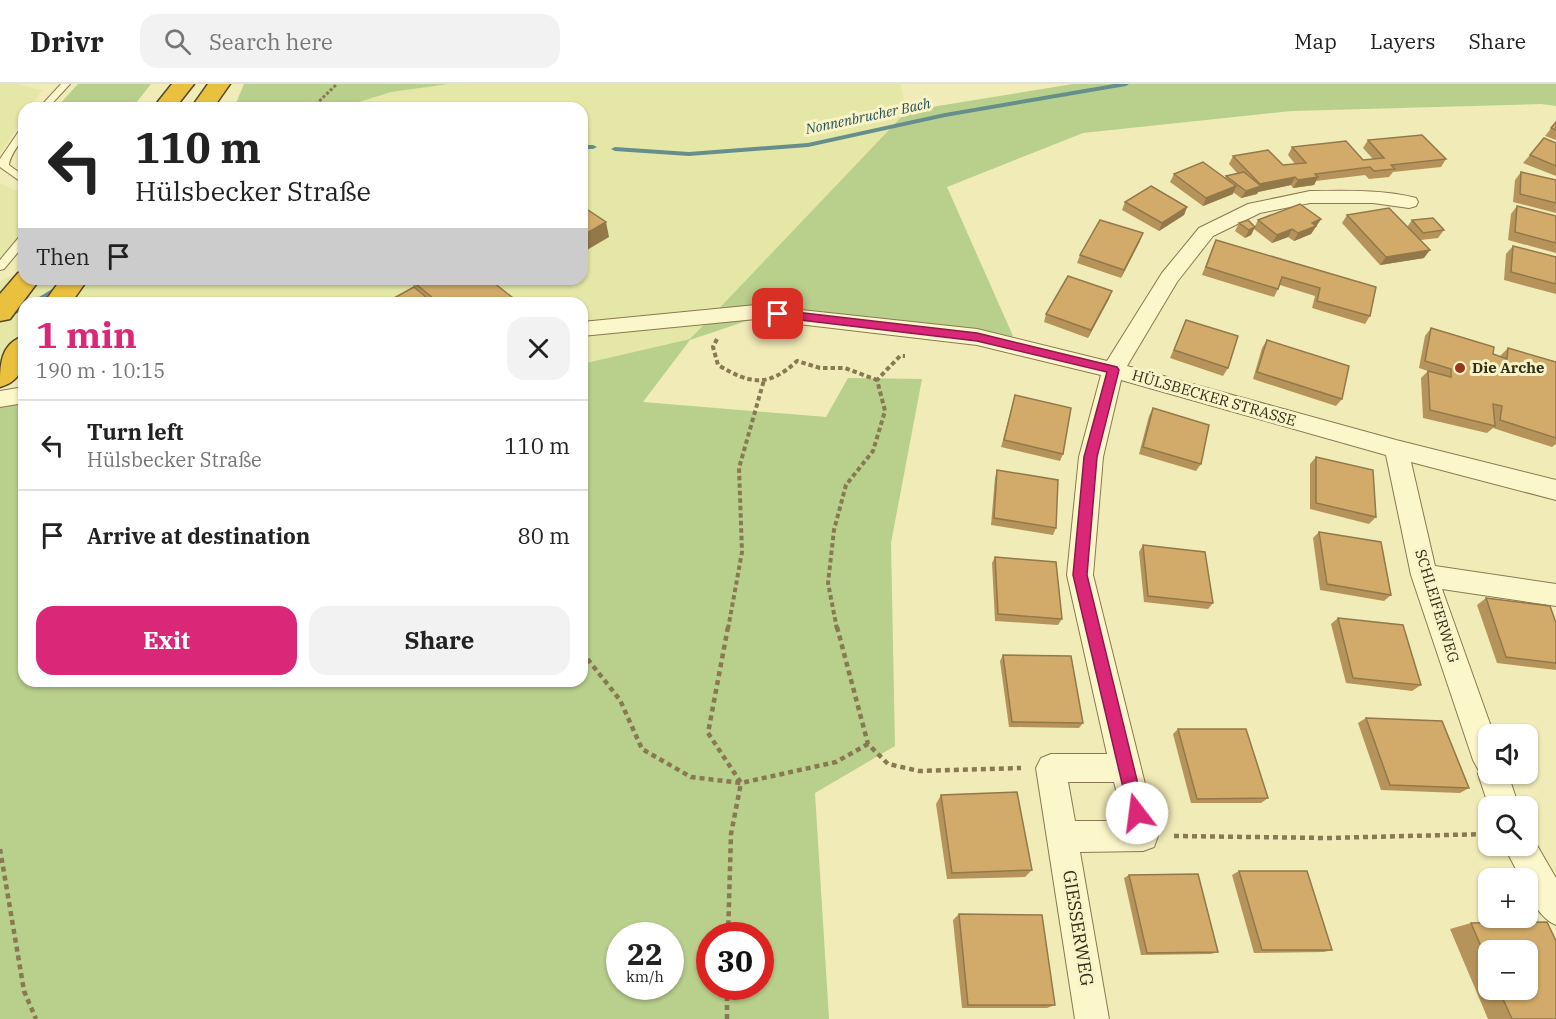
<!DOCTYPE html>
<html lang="en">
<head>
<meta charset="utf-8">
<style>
  :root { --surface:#fff; --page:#f2f2f2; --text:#222; --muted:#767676; --line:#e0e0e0; --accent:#db2777 }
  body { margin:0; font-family:"IBM Plex Serif",serif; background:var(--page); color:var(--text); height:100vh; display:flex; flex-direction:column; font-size:22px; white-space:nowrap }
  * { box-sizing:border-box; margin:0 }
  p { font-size:20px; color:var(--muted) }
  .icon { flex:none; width:33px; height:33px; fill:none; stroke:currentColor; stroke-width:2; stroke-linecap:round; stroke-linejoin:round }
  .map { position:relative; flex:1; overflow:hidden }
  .details { position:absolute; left:18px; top:213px; width:570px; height:390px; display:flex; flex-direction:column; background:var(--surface); border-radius:18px; box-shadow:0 2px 4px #0004 }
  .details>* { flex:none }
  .hud { position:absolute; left:18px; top:18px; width:570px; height:183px; border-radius:18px; box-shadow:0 2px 4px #0004; background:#fff; color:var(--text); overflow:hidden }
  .controls { position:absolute; left:1478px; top:640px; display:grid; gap:12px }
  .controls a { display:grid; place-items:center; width:60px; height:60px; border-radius:12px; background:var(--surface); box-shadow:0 2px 4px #0004; font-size:30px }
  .speed { position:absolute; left:606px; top:838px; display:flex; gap:12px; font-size:30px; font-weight:700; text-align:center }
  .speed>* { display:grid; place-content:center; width:78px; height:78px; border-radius:50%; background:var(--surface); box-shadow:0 2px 4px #0004; line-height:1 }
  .speed small { font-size:15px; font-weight:400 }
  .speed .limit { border:9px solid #d22; background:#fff; color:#111 }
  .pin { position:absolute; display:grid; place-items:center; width:51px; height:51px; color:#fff; margin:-26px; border-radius:12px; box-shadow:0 3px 9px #0006 }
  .me { position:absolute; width:66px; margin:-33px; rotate:345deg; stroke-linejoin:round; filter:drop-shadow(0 0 4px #0008) }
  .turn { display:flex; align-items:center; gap:21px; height:126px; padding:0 18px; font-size:27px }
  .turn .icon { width:78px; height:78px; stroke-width:2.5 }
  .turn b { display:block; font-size:42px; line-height:51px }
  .then { display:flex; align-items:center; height:57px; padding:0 18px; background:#0003; gap:12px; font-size:22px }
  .round { display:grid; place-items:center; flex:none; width:63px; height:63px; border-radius:18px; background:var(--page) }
  .overview { display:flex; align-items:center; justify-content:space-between; height:102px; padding:0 18px }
  h1 { font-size:36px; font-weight:700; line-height:45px; color:var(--accent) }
  .primary-button { display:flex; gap:12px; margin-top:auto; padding:12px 18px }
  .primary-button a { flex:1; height:69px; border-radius:18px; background:var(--accent); color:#fff; font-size:24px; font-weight:700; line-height:69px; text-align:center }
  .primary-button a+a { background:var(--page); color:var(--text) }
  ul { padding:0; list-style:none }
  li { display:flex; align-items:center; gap:18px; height:90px; padding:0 18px; border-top:2px solid var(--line) }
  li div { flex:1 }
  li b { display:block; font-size:22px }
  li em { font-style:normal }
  header { display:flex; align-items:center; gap:36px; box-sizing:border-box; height:84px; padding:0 30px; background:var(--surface); border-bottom:2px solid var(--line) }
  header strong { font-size:28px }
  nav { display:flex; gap:33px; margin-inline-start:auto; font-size:21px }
  .search { width:420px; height:54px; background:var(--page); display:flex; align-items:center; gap:15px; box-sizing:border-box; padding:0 21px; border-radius:18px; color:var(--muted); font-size:22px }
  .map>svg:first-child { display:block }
  .farmland { fill:#e4e7a5 }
  .green { fill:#b9cf8c; fill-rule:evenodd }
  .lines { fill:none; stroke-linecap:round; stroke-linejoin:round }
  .stream { fill:#658e8c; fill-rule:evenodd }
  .lane-casing { stroke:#887952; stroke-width:2 }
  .street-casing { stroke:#887952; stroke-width:2 }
  .highway-casing { stroke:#544528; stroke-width:3 }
  .path-far2 { stroke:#887952; stroke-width:3; stroke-dasharray:3 2; stroke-linecap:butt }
  .path-far1 { stroke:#887952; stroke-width:4; stroke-dasharray:4.5 3; stroke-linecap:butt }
  .path { stroke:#887952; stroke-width:4.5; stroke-dasharray:5 4; stroke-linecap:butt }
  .lane { fill:#fcf7cb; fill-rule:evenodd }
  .street { fill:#fcf7cb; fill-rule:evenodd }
  .highway { fill:#eac13f; fill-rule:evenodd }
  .wall { fill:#b5935b; fill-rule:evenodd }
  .shaded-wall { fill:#93784a }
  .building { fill:#d2ab6a; stroke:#93784a; stroke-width:1.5 }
  .route { fill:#db2777; stroke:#8e194d; stroke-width:1.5 }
  .poi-dot { fill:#9b361e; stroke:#f8f4c8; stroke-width:2 }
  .labels { text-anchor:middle; stroke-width:6; stroke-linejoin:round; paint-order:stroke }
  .far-water-label { font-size:14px; font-style:italic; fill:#265056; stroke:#f8f4c8 }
  .poi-label { font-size:15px; font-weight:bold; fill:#352c19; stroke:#f8f4c8; text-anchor:start }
  .street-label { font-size:15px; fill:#352c19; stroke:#f8f4c8 }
  .near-street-label { font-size:18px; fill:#352c19; stroke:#f8f4c8 }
</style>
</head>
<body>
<header>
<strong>Drivr</strong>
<div class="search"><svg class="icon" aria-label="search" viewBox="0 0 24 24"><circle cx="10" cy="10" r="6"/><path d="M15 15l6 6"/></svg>Search here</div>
<nav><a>Map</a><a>Layers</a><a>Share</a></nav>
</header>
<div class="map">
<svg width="1556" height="935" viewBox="0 0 1556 935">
  <rect width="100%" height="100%" fill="#f1ebb8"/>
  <!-- farmland -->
  <g class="farmland">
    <polygon points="0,0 17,0 42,6 30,24 24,24 24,33 0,70"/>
    <polygon points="449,0 900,0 907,27 690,255 582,280 582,219 24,219 24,294 0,298 0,197 24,187 24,195 582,195 582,24 340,24 391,8"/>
    <polygon points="0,99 24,110 24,168 0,179"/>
  </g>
  <!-- green -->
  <g class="green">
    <polygon points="78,0 151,0 132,24 56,24"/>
    <polygon points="244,0 449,0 391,8 340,24 234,24"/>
    <path d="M1073,0H1556V22L1541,20L1292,27L1083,49L947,103L1013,252L992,262L758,233L690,256L643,318L826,333L848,294L922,295L891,459L895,662L815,709L829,935H0V319L24,316V597H582V280L690,255L907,27ZM620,852H670V903H620ZM710,852H760V903H710Z"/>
  </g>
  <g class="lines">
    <!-- stream -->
    <g class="stream">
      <polygon points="1114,0 1129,0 1126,2 945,33 808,63 689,72 615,67 611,65 615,63 689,68 808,59 945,29"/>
      <polygon points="582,61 593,61 597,63 593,65 582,65"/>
      <polygon points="69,195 79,195 40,219 29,219"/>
      <polygon points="24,220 24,226 0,237 0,230"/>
    </g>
    <!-- lane casing -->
    <g class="lane-casing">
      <g id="lane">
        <polygon points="61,0 70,0 48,24 39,24"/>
        <path d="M24,43C24,60 11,66 9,81L24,92V100L0,83V75L21,44Z"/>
        <polygon points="24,151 24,161 4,185 0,186 0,176 20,152"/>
      </g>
    </g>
    <!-- street casing -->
    <g class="street-casing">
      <g id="street">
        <path d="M1310,107C1345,107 1381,105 1416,114L1418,118L1416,122L1409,124L1373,119H1310L1260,129L1213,152L1177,198L1127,282L1396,356L1556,396V416L1411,378L1435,482L1556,500V522L1442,505L1494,651H1488V690H1508L1519,723H1489L1478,690L1479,687L1473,676L1411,491L1386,371L1121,296L1103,373L1093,491L1158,752L1154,763L1143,767L1080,768L1109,935H1075L1036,684L1041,674L1051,670H1107L1067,491L1079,373L1101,291L977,261L756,235L582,252V238L756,221L977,245L1107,277L1162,189L1199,144L1248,120ZM1068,698H1114L1124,737H1075Z"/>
        <polygon points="24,303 24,319 0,323 0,307"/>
        <path d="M1527,749L1531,751L1556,794V841C1540,834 1527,813 1527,795H1521L1504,762H1527Z"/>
      </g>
    </g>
    <!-- highway casing -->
    <g class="highway-casing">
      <g id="highway">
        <polygon points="172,0 194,0 175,24 153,24"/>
        <polygon points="208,0 230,0 213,24 191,24"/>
        <polygon points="24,187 24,195 40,195 10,235 0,237 0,210 18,189"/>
        <polygon points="61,195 88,195 71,219 44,219"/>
        <path d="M24,252C24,275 26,296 0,303C0,281 0,260 24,252Z"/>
      </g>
    </g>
    <!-- path-far2 -->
    <polyline class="path-far2" points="312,24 337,0"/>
    <!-- path-far1 -->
    <g class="path-far1">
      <path d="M717,255L713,263L718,281C750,300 768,304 797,277L820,284H845L877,296"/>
      <polyline points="728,545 742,468 739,384 764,296"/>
      <polyline points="837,545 828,499 834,446 846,401 873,367 885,327 877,296 900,272 905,272"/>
    </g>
    <!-- path -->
    <g class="path">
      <polyline points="728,543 708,649 741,699 731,750 728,852"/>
      <polyline points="837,543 868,660 888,680 919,687 1021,684"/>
      <polyline points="582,568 620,616 642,665 691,693 741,699 836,678 868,660"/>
      <polyline points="1174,752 1327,754 1488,750"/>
      <polyline points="0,765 24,907 36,935"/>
      <polyline points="727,903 727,935"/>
    </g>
    <!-- lane -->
    <use href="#lane" class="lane"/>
    <!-- street -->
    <use href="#street" class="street"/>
    <!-- highway -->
    <use href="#highway" class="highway"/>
  </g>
  <!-- wall -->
  <g class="wall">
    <polygon points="1556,38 1556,56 1545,52"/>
    <polygon points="1368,56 1446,75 1441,83 1393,88 1389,93 1369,95 1365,91 1316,97 1314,101 1293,104 1291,101 1258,108 1257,110 1241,114 1233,108 1233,110 1203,122 1170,98 1174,90 1225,94 1226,92 1238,90 1229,80 1233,72 1283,81 1295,80 1288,71 1292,63 1363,76 1373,75 1363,64"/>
    <polygon points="1556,59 1556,92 1523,79 1530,71"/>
    <polygon points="1521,88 1556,96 1556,129 1513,118 1515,96"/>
    <polygon points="1125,118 1187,123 1184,131 1159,147 1122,126"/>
    <polygon points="1517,122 1556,132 1556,169 1508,156 1511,130"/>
    <polygon points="1347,131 1407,143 1412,136 1444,146 1438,154 1421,156 1424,174 1380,181 1342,139"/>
    <polygon points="1321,135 1311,150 1294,157 1288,153 1272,159 1254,145 1251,151 1245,154 1235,147 1239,139 1255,142 1258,136"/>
    <polygon points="1216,156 1376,203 1370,232 1365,240 1312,224 1315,212 1280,201 1274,213 1202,191 1212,164"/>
    <polygon points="1140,157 1121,194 1077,179 1080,171"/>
    <polygon points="1513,162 1556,173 1556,210 1504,196 1506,170"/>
    <polygon points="411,196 515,219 385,219 414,203"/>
    <polygon points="1112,207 1088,254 1044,238 1046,230"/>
    <polygon points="1186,236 1228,284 1223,292 1170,274"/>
    <polygon points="1431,244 1493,270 1500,273 1501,271 1508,264 1556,278 1556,360 1552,363 1493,344 1487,349 1423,334 1421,294 1428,287 1419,284 1425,252"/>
    <polygon points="1267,256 1342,315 1336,322 1253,295 1262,264"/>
    <polygon points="1015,311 1063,370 1060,377 1001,363"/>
    <polygon points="1153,324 1201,380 1196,387 1139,370 1149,332"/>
    <polygon points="1316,373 1376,433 1369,440 1310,425 1310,380"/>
    <polygon points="997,386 1056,444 1053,451 991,441 995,394"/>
    <polygon points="1319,448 1391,511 1384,517 1320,506 1313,454"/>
    <polygon points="1143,461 1213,519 1208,525 1144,518 1139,468"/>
    <polygon points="995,473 1062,535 1058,541 995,537 992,479"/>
    <polygon points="1486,514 1556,539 1556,586 1497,579 1477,521"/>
    <polygon points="1338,534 1421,601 1412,607 1346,599 1331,540"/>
    <polygon points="1003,571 1083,639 1079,644 1009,643 1000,577"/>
    <polygon points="1366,634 1469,704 1460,709 1381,706 1358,639"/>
    <polygon points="1178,645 1268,714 1261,719 1191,719 1173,650"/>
    <polygon points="941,711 1032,786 1025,793 947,795 936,720"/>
    <polygon points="1239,787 1332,866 1324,868 1254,869 1232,791"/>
    <polygon points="1129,791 1218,868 1211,870 1141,871 1124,794"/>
    <polygon points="959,830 1055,921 1047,924 962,924 953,836"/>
    <path d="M1471,839L1556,935H1488L1450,845ZM1488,867L1527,906H1488Z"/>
  </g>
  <!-- shaded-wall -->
  <g class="shaded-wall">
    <polygon points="1295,93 1291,101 1258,108 1257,110 1241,114 1246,107 1260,100"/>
    <polygon points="1318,93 1314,101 1293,104 1298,96"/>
    <polygon points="1236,102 1233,110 1203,122 1206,114"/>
    <polygon points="1187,123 1184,131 1159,147 1162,139"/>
    <polygon points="1321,135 1311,150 1294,157 1298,149 1312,139"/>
    <polygon points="606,138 609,153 582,169 582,152"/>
    <polygon points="1255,143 1251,151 1245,154 1249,146"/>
    <polygon points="1292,145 1288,153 1272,159 1277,151"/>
    <polygon points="1143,149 1140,157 1121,194 1124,186"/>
    <polygon points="1430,166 1424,174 1380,181 1386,173"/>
    <polygon points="1112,207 1109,215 1088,254 1091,246"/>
    <polygon points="513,214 515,219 505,219"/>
  </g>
  <!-- building -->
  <g class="building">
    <polygon points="1556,38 1556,46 1551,44"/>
    <polygon points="1422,51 1446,75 1391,81 1395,85 1374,87 1370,83 1315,90 1318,93 1298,96 1295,93 1260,100 1233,72 1268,66 1283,81 1306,79 1292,63 1346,57 1363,76 1384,74 1368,56"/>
    <polygon points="1544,54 1556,59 1556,82 1530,71"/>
    <polygon points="1203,78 1236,102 1206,114 1174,90"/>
    <polygon points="1244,88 1261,102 1246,107 1226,92"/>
    <polygon points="1521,88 1556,96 1556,119 1520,110"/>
    <polygon points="1151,102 1187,123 1162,139 1125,118"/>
    <polygon points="1300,120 1321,135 1312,139 1316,142 1298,149 1292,145 1277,151 1258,136"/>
    <polygon points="582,122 606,138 582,152"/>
    <polygon points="1517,122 1556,132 1556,159 1515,148"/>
    <polygon points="1389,124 1430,166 1386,173 1347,131"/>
    <polygon points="1433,134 1444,146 1423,149 1412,136"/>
    <polygon points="1100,136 1143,149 1124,186 1080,171"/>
    <polygon points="1248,136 1255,143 1249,146 1239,139"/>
    <polygon points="1216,156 1376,203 1370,232 1317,217 1320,204 1282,193 1278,205 1206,183"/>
    <polygon points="1513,162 1556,173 1556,200 1511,188"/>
    <polygon points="1068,192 1112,207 1091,246 1046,230"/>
    <polygon points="412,195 489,195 513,214 505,219 439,219 411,196"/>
    <polygon points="414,203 433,219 385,219"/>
    <polygon points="1186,236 1238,252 1228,284 1174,266"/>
    <polygon points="1431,244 1494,263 1493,270 1507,275 1508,264 1556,278 1556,354 1500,336 1502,322 1493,320 1495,342 1430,326 1428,287 1451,293 1451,285 1425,277"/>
    <polygon points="1267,256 1349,282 1342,315 1257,288"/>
    <polygon points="1015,311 1071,324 1063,370 1004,356"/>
    <polygon points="1153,324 1209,341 1201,380 1143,363"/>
    <polygon points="1316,373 1373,386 1376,433 1316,419"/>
    <polygon points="997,386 1058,396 1056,444 994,434"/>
    <polygon points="1319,448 1381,458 1391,511 1327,500"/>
    <polygon points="1143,461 1205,468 1213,519 1148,512"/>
    <polygon points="995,473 1056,478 1062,535 998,530"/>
    <polygon points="1486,514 1550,522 1556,539 1556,579 1506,573"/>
    <polygon points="1338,534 1403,541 1421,601 1353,594"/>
    <polygon points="1003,571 1071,572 1083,639 1012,638"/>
    <polygon points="1366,634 1442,637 1469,704 1390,701"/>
    <polygon points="1178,645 1246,645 1268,714 1197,715"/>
    <polygon points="1017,708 1032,786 952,789 941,711"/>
    <polygon points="1239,787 1307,787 1332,866 1262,866"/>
    <polygon points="1198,790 1218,868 1147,869 1129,791"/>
    <polygon points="959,830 1042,831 1055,921 968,921"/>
    <polygon points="1547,838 1556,857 1556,935 1512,935 1499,906 1527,906 1527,867 1488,867 1488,879 1471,839"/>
  </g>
  <!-- route -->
  <polygon class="route" points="778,226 977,249 1117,283 1119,286 1097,373 1087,491 1145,729 1143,735 1137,737 1132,735 1129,729 1073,491 1084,373 1107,288 977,257 775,233 773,230"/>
  <!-- markers -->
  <circle class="poi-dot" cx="1460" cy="284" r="6"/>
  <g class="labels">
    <!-- far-water labels -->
    <g class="far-water-label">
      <text transform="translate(868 32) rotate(-12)" y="5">Nonnenbrucher Bach</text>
    </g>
    <!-- poi labels -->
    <g class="poi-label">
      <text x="1472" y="289">Die Arche</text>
    </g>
    <!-- street labels -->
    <g class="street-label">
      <text transform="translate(1214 314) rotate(16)" y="5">HÜLSBECKER STRASSE</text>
      <text transform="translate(1437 522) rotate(73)" y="5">SCHLEIFERWEG</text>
    </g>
    <!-- near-street labels -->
    <g class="near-street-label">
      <text transform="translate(1078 844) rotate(81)" y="6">GIESSERWEG</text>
    </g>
  </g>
</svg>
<div class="controls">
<a><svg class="icon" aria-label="sound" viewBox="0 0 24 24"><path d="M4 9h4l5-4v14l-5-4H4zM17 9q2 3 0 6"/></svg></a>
<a><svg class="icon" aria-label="search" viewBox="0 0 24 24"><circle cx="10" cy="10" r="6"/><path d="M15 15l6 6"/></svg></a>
<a>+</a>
<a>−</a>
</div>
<div class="speed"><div>22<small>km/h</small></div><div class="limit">30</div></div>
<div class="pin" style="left:778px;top:230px;background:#d93025"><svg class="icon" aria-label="arrive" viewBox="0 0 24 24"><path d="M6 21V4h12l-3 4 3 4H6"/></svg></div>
<svg class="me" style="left:1137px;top:729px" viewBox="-20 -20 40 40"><circle r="19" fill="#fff"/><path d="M0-13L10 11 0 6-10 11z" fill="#db2777"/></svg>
<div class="hud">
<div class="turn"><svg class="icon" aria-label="left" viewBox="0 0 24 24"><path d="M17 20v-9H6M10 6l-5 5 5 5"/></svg><div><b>110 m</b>Hülsbecker Straße</div></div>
<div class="then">Then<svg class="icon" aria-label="arrive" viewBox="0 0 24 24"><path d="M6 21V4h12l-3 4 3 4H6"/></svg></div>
</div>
<section class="details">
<div class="overview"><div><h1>1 min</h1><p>190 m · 10:15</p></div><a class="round"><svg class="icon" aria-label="close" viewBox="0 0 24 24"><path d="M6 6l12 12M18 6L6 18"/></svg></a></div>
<ul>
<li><svg class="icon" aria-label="left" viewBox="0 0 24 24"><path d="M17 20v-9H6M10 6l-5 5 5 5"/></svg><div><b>Turn left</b><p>Hülsbecker Straße</p></div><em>110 m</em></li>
<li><svg class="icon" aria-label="arrive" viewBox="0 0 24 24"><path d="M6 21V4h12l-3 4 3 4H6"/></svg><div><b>Arrive at destination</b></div><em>80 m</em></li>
</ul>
<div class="primary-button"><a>Exit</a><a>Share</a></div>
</section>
</div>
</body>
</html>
